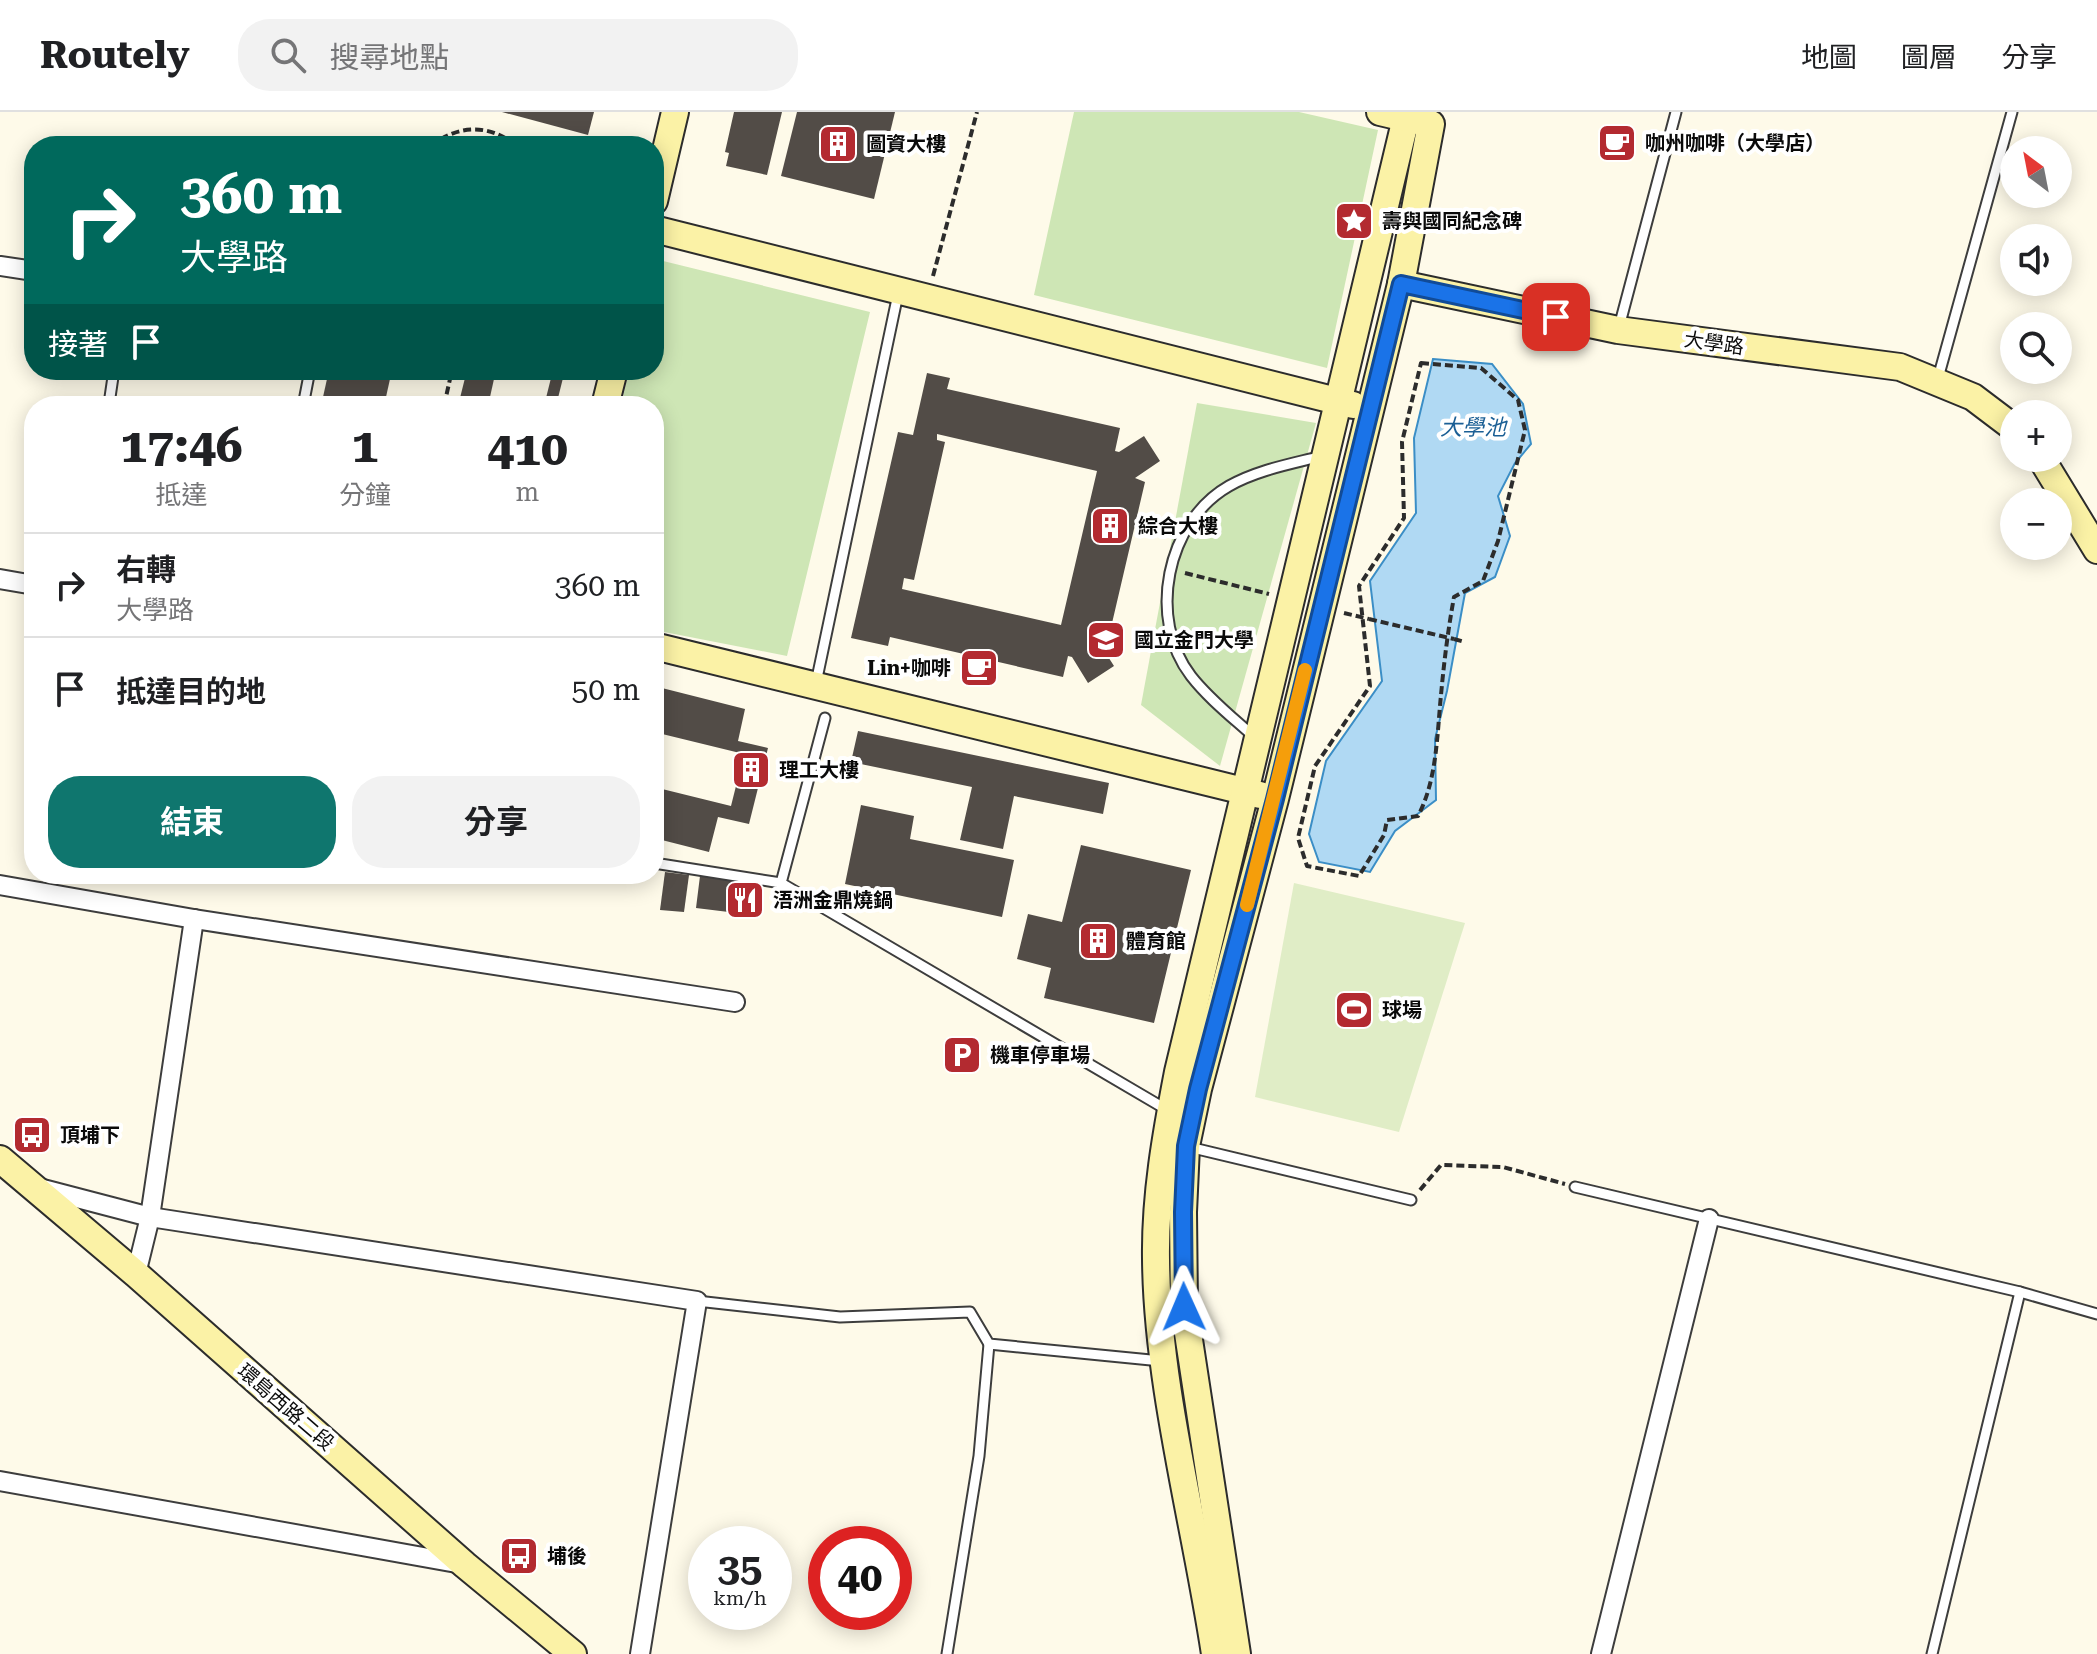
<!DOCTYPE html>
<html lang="zh-TW">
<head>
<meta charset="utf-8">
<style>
  :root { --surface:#fff; --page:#f2f2f2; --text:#202124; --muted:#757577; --line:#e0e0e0; --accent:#0f766e }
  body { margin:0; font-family:"Roboto Serif","Noto Sans TC",serif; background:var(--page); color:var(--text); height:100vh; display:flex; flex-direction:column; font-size:30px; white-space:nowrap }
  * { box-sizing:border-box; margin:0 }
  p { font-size:26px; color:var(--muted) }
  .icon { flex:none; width:44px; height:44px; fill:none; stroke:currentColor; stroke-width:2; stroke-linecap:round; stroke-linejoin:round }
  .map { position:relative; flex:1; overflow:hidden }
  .side { position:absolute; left:24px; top:284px; width:640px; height:488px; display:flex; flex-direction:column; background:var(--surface); border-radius:32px; box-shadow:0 4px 20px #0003 }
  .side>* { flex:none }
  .top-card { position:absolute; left:24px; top:24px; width:640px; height:244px; border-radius:32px; box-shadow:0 4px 20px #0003; background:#00695c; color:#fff; overflow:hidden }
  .needle { width:52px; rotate:328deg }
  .tools { position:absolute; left:2000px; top:24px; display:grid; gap:16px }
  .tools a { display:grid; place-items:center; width:72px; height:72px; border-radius:50%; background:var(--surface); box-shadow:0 4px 20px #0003; font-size:40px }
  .speed { position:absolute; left:688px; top:1414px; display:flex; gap:16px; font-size:40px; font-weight:700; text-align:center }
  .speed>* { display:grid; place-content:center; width:104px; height:104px; border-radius:50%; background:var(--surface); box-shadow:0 4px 20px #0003; line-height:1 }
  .speed small { font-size:20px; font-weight:400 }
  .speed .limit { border:12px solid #d22; background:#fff; color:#111 }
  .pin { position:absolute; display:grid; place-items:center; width:68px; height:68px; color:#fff; margin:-34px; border-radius:16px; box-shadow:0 4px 12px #0006 }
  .me { position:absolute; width:88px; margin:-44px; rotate:359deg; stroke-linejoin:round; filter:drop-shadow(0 0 6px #0008) }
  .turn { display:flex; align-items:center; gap:28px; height:168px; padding:0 24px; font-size:36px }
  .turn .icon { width:104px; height:104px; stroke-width:2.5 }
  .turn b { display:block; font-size:56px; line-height:68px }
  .then { display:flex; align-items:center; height:76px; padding:0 24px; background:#0003; gap:16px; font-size:30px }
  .eta { display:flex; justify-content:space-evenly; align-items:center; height:136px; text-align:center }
  .eta b { font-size:48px; font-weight:700; line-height:56px }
  .primary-button { display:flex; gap:16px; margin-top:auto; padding:16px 24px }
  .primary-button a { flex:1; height:92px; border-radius:32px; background:var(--accent); color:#fff; font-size:32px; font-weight:700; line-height:92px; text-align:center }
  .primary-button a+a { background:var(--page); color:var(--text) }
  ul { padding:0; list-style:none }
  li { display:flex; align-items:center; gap:24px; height:104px; padding:0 24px; border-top:2px solid var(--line) }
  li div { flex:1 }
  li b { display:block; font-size:30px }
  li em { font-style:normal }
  header { display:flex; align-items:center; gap:48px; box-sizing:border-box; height:112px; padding:0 40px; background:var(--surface); border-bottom:2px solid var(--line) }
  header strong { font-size:38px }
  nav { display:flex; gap:44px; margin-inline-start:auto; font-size:28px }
  .search { width:560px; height:72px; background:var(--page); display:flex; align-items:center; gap:20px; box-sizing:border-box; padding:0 28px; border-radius:32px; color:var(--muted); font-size:30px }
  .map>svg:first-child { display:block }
  .green { fill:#cee6b5 }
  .pitch { fill:#e0edc6 }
  .water { fill:#b0d9f3; stroke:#3b8ec6; stroke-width:2 }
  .building { fill:#524c47; fill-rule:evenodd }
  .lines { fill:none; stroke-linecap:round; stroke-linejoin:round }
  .lane-casing { stroke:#3d3d3d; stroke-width:13 }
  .street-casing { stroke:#3d3d3d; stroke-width:22 }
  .secondary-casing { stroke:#2c2c2c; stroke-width:30 }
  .path { stroke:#2c2c2c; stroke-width:4; stroke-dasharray:8 4; stroke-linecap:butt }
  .lane { stroke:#fff; stroke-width:9 }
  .street { stroke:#fff; stroke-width:18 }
  .secondary { stroke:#fbf2a6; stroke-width:26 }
  .path-bridge { stroke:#2c2c2c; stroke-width:4; stroke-dasharray:8 4; stroke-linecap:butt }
  .route-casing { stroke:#114b97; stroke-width:20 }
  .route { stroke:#1a73e8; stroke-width:14 }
  .slow { stroke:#f59e0b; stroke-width:14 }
  .labels { text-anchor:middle; stroke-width:8; stroke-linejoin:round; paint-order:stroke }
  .poi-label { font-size:20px; font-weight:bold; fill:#0a0a0a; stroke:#fff; text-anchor:start }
  .street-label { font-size:20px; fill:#0a0a0a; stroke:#fff }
  .water-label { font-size:22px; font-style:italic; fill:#1b5f95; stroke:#fff }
</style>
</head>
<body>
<header>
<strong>Routely</strong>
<div class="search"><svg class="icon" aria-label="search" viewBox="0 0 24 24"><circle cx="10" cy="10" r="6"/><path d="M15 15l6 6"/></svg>搜尋地點</div>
<nav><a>地圖</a><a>圖層</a><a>分享</a></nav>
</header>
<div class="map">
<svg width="2097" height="1542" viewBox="0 0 2097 1542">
  <rect width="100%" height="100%" fill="#fefae9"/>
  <!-- green -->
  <g class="green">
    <polygon points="1074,0 1299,0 1378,18 1327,256 1034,183"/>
    <polygon points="655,147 870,200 787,544 654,518 654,294 621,294 629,258 654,258"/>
    <polygon points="1197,291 1316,311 1220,654 1141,593"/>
  </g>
  <!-- pitch -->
  <polygon class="pitch" points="1294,771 1465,811 1399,1020 1255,985"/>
  <!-- water -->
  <polygon class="water" points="1433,247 1492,252 1523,292 1531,332 1515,351 1498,384 1510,424 1495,465 1465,481 1447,579 1435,627 1436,688 1395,719 1370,760 1319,750 1309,722 1326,649 1382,569 1370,469 1416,401 1414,326"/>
  <!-- building -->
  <g class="building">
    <polygon points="502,0 594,0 588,23"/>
    <polygon points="734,0 782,0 767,63 726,54 729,41 725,40"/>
    <polygon points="797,0 895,0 874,87 781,64"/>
    <polygon points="477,24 493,27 506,34 447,34 461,27"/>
    <polygon points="329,258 392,258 384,294 321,294"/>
    <polygon points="467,258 496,258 488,294 458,294"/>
    <polygon points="553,258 565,258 556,294 528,294 530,286 545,290"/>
    <path d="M927,261L950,266L947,277L1120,316L1115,339L1119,340L1144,324L1160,349L1135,366L1145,370L1109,524L1099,522L1098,529L1114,554L1088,571L1072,545L1068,544L1063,565L890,525L888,534L851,526L898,320L913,323ZM937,322L1097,359L1061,513L902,477L904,466L914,468L945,330L937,328Z"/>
    <polygon points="654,574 745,597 738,629 768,636 749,712 718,705 709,740 654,726 654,675 731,694 744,642 654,620"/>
    <polygon points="858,619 1109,671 1103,702 1014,684 1003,737 960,728 972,675 851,650"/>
    <polygon points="861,693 914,704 910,727 1014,748 1002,805 845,772"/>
    <polygon points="1081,733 1191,758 1154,911 1044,886 1051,856 1017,847 1028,802 1062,810"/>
    <polygon points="665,760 689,763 684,800 660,798"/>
    <polygon points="700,764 757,771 753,803 696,796"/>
  </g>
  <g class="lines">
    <!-- lane casing -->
    <g class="lane-casing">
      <g id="lane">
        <polyline points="1619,215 1676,0"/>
        <polyline points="1938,266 2012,0"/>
        <polyline points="109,292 114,258"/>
        <polyline points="303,294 310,258"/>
        <polyline points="816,571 898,182"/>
        <polyline points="825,606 781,771 1169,999"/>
        <path d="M1253,624C1232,605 1208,586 1191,564C1147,507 1166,410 1229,374C1257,358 1291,352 1322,344"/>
        <polyline points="654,751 781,771"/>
        <polyline points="1189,1035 1411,1088"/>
        <polyline points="1575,1075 2020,1180 2097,1202"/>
        <polyline points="697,1189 840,1205 970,1200 989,1232 1161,1249"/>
        <polyline points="947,1542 979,1344 989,1232"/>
        <polyline points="1932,1542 2020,1180"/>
      </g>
    </g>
    <!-- street casing -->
    <g class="street-casing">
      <g id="street">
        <polyline points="0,154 34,159"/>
        <polyline points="0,467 34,473"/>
        <polyline points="0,773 194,807 735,890"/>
        <polyline points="39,1076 150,1105 697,1189 640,1542"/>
        <polyline points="136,1162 150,1105 194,807"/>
        <polyline points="0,1369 462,1452"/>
        <polyline points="1601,1542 1709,1107"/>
      </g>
    </g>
    <!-- secondary casing -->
    <g class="secondary-casing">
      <g id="secondary">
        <polyline points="654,89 675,0"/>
        <polyline points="654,117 1353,293"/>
        <polyline points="1401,172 1618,218 1900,255 1973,285 2014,316"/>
        <polyline points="605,294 614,258"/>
        <polyline points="2041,346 2097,438"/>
        <polyline points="654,534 1260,683"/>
        <polyline points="0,1047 136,1162 465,1453 573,1542"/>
        <path d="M1215,1542C1196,1415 1157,1274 1156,1147C1155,1084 1166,1022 1178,960L1406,6"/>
        <polyline points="1237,1542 1184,1195 1183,1100 1186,1034 1198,977 1275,687 1401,172 1431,12 1380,0"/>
      </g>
    </g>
    <!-- path -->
    <g class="path">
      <path d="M431,34C457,13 490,11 516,34"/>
      <polyline points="933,164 977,0"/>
      <path d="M1421,251L1481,256L1518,288L1525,318L1498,429L1483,469L1454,485C1448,518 1444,550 1441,583C1437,623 1437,668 1418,704L1387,708L1384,723L1359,764L1307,754L1298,726L1315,654L1370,574L1359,474L1404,406L1402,330Z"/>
      <polyline points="444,294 452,258"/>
      <polyline points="1185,461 1269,482"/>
      <polyline points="1344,501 1369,507"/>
      <polyline points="1454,527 1465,530"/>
      <polyline points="1420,1078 1441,1053 1503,1055 1565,1072"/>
    </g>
    <!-- lane -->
    <use href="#lane" class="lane"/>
    <!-- street -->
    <use href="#street" class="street"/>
    <!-- secondary -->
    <use href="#secondary" class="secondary"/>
    <!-- path-bridge -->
    <polyline class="path-bridge" points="1369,507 1454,527"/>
  </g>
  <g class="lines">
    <!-- route casing -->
    <g class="route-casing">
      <polyline id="route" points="1184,1195 1183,1100 1186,1034 1198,977 1275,687 1401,172 1556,205"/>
    </g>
    <!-- route -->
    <use href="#route" class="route"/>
    <!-- slow -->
    <polyline class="slow" points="1247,793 1305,558"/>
  </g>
  <!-- icons -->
  <defs>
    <g id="cafe-square" transform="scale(2)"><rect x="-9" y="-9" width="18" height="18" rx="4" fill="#b32a30" stroke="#fff"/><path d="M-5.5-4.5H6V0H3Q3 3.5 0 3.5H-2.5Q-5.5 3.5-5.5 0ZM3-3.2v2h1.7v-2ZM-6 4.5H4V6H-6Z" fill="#fff"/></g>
    <g id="building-square" transform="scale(2)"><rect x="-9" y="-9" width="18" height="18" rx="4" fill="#b32a30" stroke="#fff"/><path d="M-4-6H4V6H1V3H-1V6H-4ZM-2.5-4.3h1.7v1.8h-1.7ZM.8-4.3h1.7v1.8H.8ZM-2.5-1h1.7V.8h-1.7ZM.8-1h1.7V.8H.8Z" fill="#fff"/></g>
    <g id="sight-square" transform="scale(2)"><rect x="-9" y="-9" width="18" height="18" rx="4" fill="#b32a30" stroke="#fff"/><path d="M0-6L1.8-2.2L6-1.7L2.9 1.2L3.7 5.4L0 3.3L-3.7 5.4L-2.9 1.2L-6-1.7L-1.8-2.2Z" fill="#fff"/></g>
    <g id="university-square" transform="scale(2)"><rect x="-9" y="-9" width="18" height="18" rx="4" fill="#b32a30" stroke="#fff"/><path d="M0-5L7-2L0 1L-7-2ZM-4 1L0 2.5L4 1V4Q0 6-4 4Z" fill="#fff"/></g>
    <g id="restaurant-square" transform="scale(2)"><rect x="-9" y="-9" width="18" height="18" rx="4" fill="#b32a30" stroke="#fff"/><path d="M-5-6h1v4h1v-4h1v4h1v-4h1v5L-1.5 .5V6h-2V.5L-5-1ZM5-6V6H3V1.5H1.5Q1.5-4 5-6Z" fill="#fff"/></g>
    <g id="stadium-square" transform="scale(2)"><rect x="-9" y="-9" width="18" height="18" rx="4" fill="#b32a30" stroke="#fff"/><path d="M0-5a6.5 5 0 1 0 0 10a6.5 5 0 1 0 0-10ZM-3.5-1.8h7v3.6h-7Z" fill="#fff"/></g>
    <g id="parking-square" transform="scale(2)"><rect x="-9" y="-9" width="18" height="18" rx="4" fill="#b32a30" stroke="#fff"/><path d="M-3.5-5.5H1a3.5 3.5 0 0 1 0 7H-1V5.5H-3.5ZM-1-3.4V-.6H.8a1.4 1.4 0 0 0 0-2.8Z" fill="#fff"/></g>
    <g id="bus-square" transform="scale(2)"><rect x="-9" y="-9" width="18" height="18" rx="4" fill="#b32a30" stroke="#fff"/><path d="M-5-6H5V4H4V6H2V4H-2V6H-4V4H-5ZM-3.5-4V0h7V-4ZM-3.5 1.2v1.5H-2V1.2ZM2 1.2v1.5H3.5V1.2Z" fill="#fff"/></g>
  </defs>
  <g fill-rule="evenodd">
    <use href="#cafe-square" x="1617" y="31"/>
    <use href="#building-square" x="838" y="32"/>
    <use href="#sight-square" x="1354" y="109"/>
    <use href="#building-square" x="1110" y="414"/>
    <use href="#university-square" x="1106" y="528"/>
    <use href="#cafe-square" x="979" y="556"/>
    <use href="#building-square" x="751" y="658"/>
    <use href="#restaurant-square" x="745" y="788"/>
    <use href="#building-square" x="1098" y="829"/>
    <use href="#stadium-square" x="1354" y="898"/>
    <use href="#parking-square" x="962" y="943"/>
    <use href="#bus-square" x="32" y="1023"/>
    <use href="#bus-square" x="519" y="1444"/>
  </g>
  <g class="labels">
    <!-- poi labels -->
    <g class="poi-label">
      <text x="1645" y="38">咖州咖啡（大學店）</text>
      <text x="866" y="39">圖資大樓</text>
      <text x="1382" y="116">壽與國同紀念碑</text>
      <text x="1138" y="421">綜合大樓</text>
      <text x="1134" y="535">國立金門大學</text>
      <text x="951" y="563" text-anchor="end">Lin+咖啡</text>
      <text x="779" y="665">理工大樓</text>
      <text x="773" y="795">浯洲金鼎燒鍋</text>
      <text x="1126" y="836">體育館</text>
      <text x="1382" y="905">球場</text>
      <text x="990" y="950">機車停車場</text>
      <text x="60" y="1030">頂埔下</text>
      <text x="547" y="1451">埔後</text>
    </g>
    <!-- street labels -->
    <g class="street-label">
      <text transform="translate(1714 231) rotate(8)" y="7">大學路</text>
      <text transform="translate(286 1295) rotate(41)" y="7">環島西路二段</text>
    </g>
    <!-- water labels -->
    <g class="water-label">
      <text x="1473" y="323">大學池</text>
    </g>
  </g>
</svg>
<div class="tools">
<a><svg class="needle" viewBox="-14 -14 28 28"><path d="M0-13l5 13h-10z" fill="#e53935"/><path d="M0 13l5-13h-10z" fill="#757577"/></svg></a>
<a><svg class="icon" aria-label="sound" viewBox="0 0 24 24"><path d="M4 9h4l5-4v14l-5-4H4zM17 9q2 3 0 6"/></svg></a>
<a><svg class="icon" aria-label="search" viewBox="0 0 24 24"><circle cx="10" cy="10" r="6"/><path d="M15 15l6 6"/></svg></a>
<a>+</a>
<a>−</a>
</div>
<div class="speed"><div>35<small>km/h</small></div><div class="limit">40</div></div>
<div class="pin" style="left:1556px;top:205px;background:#d93025"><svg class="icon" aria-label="arrive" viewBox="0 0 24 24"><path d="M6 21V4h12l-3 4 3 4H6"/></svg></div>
<svg class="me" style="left:1184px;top:1195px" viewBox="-20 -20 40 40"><path d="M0-17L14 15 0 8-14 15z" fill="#1a73e8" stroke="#fff" stroke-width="4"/></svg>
<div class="top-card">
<div class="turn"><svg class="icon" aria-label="right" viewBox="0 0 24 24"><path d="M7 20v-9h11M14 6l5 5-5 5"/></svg><div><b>360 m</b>大學路</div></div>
<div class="then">接著<svg class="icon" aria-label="arrive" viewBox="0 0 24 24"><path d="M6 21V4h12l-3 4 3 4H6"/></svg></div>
</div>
<section class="side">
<div class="eta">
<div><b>17:46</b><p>抵達</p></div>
<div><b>1</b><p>分鐘</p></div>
<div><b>410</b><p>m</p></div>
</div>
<ul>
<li><svg class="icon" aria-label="right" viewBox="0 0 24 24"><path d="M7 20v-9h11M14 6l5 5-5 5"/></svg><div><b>右轉</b><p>大學路</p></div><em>360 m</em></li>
<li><svg class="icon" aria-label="arrive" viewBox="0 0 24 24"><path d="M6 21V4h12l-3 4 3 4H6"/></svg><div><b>抵達目的地</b></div><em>50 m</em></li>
</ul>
<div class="primary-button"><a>結束</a><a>分享</a></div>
</section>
</div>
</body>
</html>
